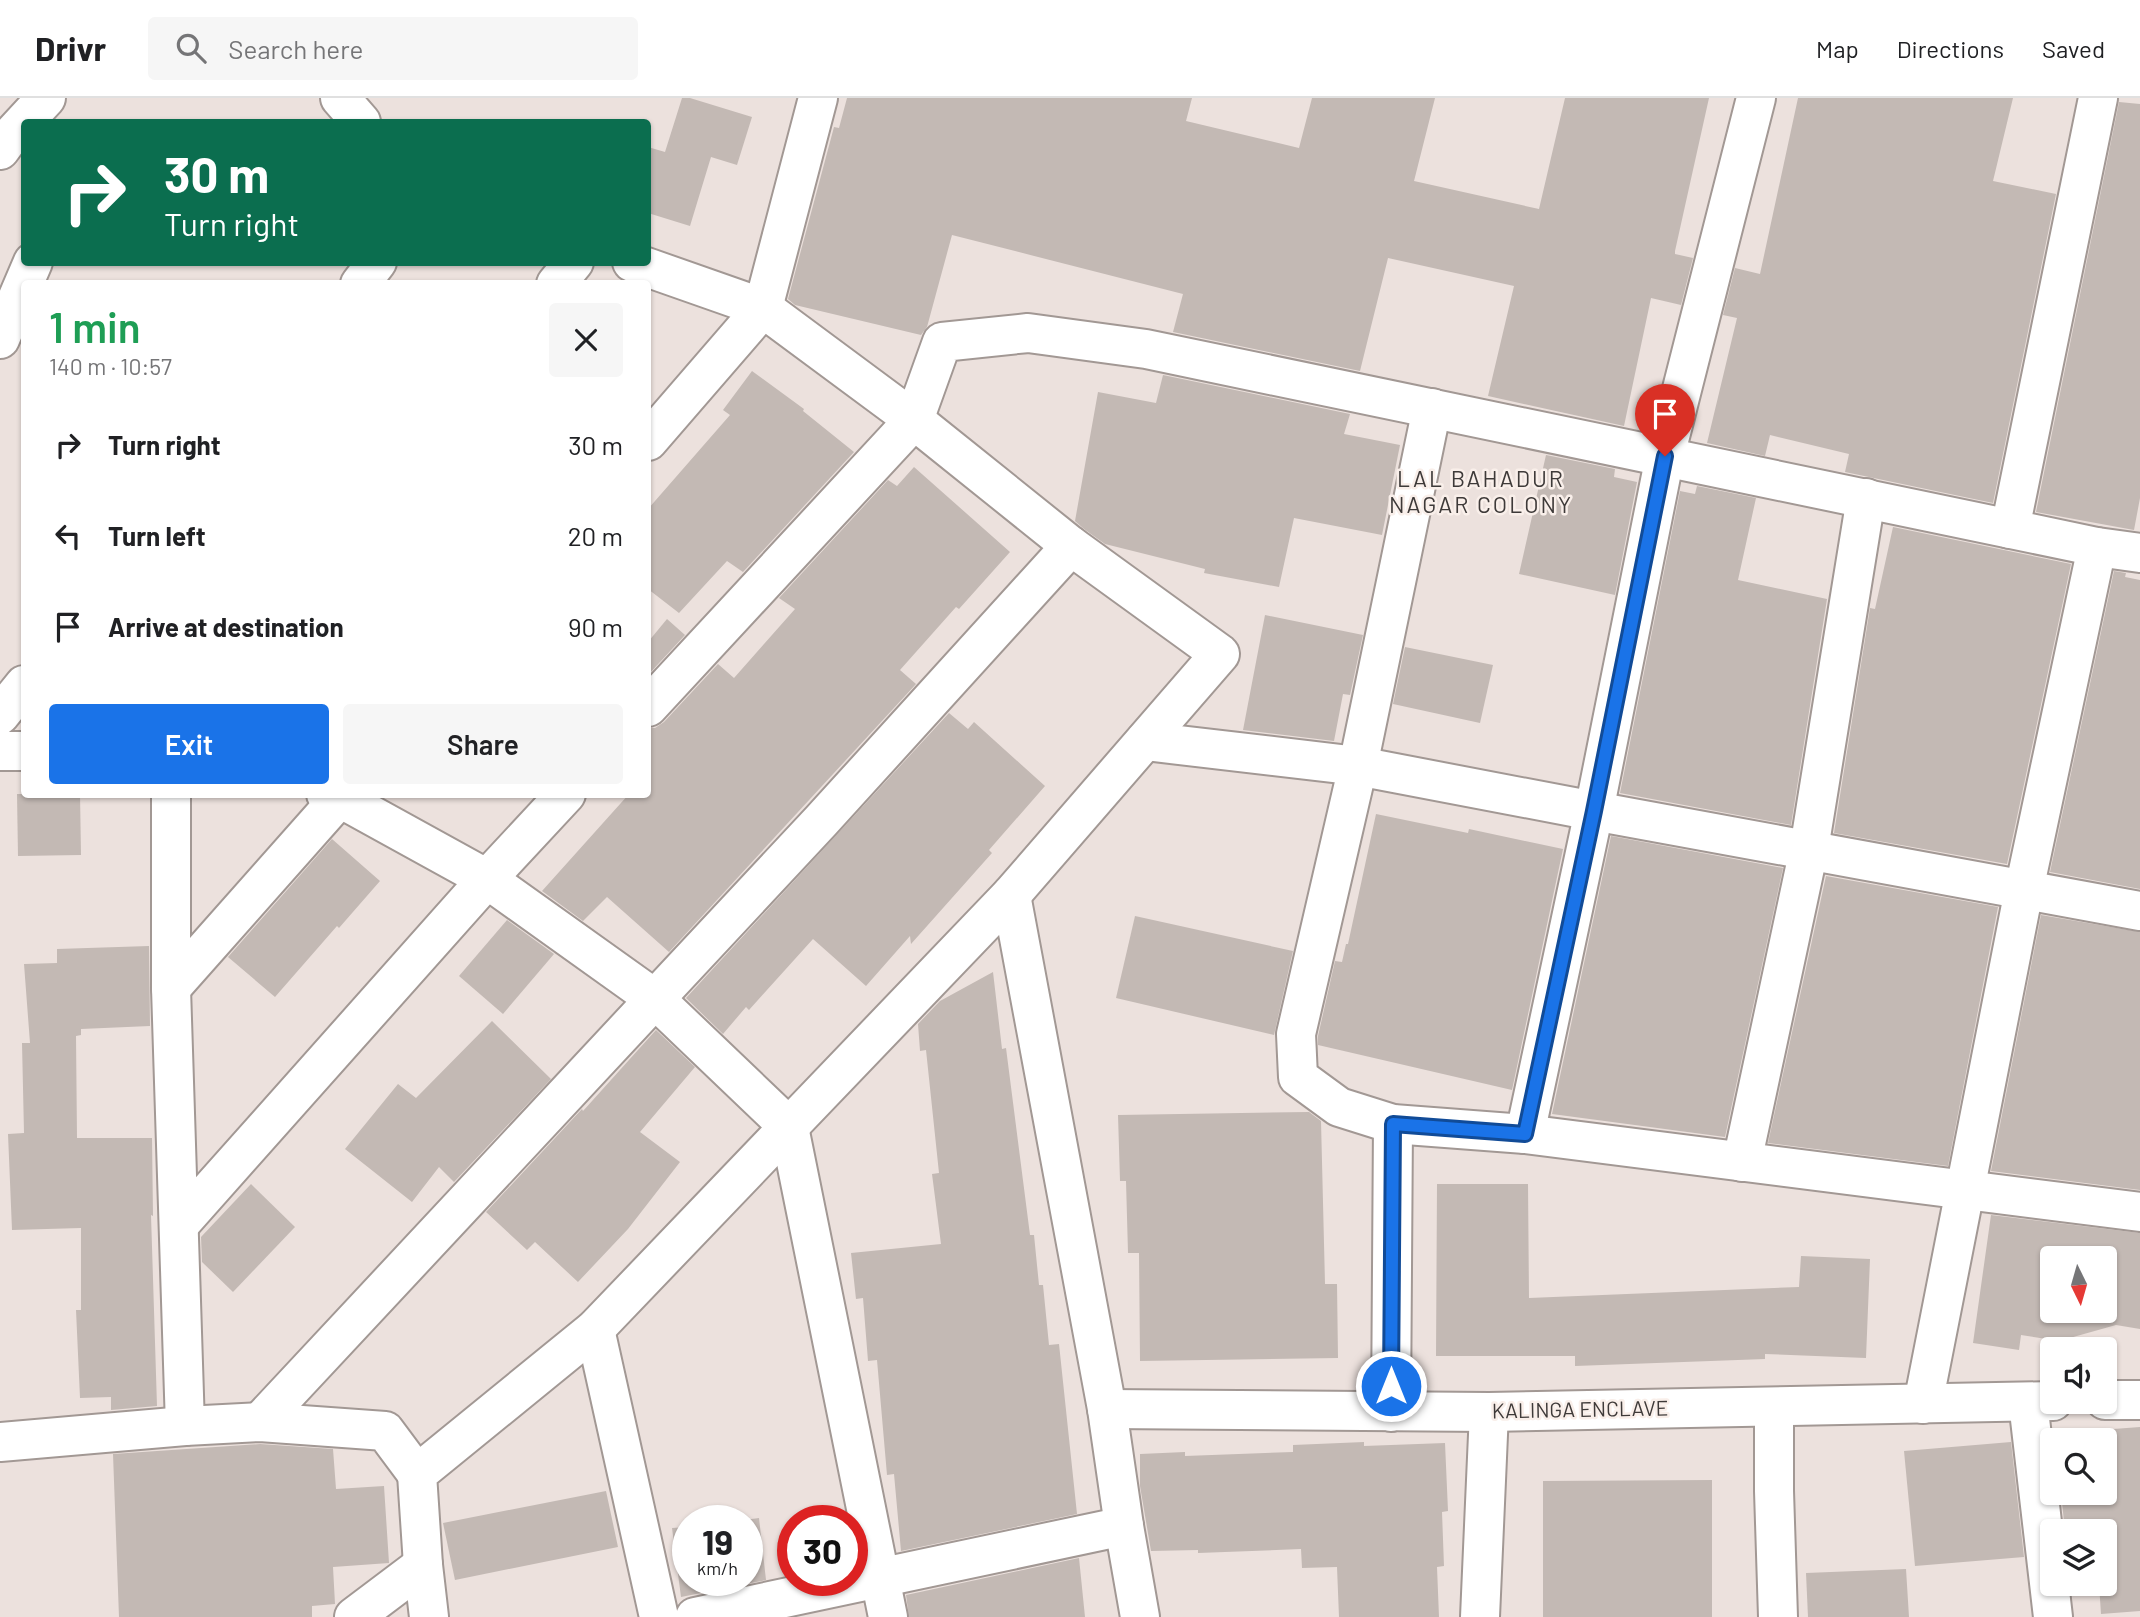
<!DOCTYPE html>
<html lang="en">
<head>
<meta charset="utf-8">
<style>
  :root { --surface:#fff; --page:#f6f6f6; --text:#202124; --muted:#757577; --line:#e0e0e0; --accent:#1a73e8 }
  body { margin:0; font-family:Barlow,sans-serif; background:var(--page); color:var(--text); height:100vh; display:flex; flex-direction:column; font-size:26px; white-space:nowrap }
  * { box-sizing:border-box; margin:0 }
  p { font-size:23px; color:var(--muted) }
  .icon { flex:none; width:38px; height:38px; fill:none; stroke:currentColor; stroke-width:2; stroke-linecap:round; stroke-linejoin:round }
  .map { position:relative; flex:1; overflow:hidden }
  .side { position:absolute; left:21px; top:182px; width:630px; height:518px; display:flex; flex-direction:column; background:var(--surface); border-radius:7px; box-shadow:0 2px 5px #0004 }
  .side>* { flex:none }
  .top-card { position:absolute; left:21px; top:21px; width:630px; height:147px; border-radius:7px; box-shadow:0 2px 5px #0004; background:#0b6e4f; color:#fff; overflow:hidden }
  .needle { width:46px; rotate:175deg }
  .fabs { position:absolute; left:2040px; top:1148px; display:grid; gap:14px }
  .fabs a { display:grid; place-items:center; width:77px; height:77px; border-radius:7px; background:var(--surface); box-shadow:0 2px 5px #0004; font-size:35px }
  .speed { position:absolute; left:672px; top:1407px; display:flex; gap:14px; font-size:35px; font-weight:700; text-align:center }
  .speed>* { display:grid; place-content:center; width:91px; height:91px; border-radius:50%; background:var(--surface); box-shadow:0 2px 5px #0004; line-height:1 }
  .speed small { font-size:18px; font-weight:400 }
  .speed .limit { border:10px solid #d22; background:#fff; color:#111 }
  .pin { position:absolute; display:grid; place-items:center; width:60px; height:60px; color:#fff; margin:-72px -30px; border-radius:50% 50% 50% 0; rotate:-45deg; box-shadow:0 0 7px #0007 }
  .pin .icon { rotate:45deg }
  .me { position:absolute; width:77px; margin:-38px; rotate:0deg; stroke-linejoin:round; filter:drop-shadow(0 0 5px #0008) }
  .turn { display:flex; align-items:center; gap:24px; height:147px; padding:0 28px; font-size:32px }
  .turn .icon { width:91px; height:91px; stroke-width:2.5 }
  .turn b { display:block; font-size:49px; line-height:60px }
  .round { display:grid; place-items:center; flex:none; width:74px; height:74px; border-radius:7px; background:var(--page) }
  .headline { display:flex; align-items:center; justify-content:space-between; height:119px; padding:0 28px }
  h1 { font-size:42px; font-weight:600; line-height:52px; color:#1e9e55 }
  .button { display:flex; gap:14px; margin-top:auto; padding:14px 28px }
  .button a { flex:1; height:80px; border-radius:7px; background:var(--accent); color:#fff; font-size:28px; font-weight:600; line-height:80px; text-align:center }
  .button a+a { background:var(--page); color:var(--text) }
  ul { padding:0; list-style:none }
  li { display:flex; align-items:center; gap:21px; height:91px; padding:0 28px }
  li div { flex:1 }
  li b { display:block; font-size:26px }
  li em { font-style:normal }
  header { display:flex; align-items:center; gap:42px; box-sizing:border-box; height:98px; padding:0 35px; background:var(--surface); border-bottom:2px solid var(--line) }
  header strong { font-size:33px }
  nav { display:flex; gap:38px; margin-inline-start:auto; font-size:24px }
  .search { width:490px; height:63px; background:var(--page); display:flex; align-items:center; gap:18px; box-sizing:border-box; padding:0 24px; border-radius:7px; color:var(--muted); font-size:26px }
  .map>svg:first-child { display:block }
  .building { fill:#c3b9b4; fill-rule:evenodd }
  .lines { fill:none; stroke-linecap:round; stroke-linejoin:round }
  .street-casing { stroke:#a29894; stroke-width:42 }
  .secondary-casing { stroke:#a29894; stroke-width:42 }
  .street { stroke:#fff; stroke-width:38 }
  .secondary { stroke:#fff; stroke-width:38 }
  .route-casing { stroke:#114b97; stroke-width:18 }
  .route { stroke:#1a73e8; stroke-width:12 }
  .labels { text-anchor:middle; stroke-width:5; stroke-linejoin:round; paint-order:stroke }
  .street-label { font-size:21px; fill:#3e3a39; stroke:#f9efea }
  .neighbourhood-label { font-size:23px; letter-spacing:2px; fill:#3e3a39; stroke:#f9efea }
</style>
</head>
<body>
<header>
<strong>Drivr</strong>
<div class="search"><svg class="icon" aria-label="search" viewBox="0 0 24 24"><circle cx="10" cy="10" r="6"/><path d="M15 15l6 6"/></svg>Search here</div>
<nav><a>Map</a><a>Directions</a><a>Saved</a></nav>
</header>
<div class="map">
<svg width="2140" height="1519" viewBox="0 0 2140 1519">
  <rect width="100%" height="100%" fill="#ece1dd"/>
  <!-- building -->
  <g class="building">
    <polygon points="682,0 690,0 752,19 737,67 711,59 690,128 648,115 648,49 665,54"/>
    <polygon points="847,0 1192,0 1186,23 1299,50 1312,0 1435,0 1414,83 1539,111 1565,0 1709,0 1675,153 1675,156 1693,160 1681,207 1651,200 1624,328 1488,298 1514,188 1388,160 1360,273 1173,234 1183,196 952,137 927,229 921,237 795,207 788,201 834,29 839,30"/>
    <polygon points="1798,0 2013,0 1993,83 2056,96 1993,405 1845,374 1849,356 1770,337 1765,358 1707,345 1737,220 1723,217 1735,170 1760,176"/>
    <polygon points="2119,4 2140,6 2140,400 2134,432 2036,414"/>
    <polygon points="752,273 804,311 803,313 854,354 743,474 727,463 679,515 648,491 648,411 730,317 723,312"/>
    <polygon points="1163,277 1350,316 1344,336 1400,347 1382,437 1294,420 1279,489 1204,475 1205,471 1105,446 1084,431 1075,423 1098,294 1156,305"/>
    <polygon points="1546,357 1615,371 1614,379 1637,384 1615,497 1519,476"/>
    <polygon points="914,369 1010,454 959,511 956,509 900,572 916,586 669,854 607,799 583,823 542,793 629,696 648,696 648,630 655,630 664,624 718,566 734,580 795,511 779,500 888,382 897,388"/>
    <polygon points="1697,388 1756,400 1738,482 1827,501 1791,727 1620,695 1680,393 1695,396"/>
    <polygon points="1893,429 2071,466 2007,766 1834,735 1870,510 1875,511"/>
    <polygon points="2114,473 2126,475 2125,479 2140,482 2140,791 2050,774"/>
    <polygon points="1265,517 1363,537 1350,597 1343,596 1334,643 1243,632"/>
    <polygon points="667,521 685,537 648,577 648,544"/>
    <polygon points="1405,549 1493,567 1480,625 1393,606"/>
    <polygon points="949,615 968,631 974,624 1045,688 989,752 992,755 911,846 910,838 866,888 813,841 749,912 746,909 723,936 686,900"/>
    <polygon points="17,696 80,696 81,757 18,758"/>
    <polygon points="1376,716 1468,735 1469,731 1563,751 1512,992 1318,947 1318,938 1335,863 1342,864 1346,846 1348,846"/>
    <polygon points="1611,738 1783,770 1725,1039 1552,1016"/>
    <polygon points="332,741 380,783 339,830 337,828 275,899 228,859"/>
    <polygon points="1826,778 1998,809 1948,1068 1768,1045"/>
    <polygon points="2041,817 2140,834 2140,1092 1991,1073"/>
    <polygon points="1135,818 1293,853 1274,937 1116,900"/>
    <polygon points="507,822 554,856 503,916 459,878"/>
    <polygon points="149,848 150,928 81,931 81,937 76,938 77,1040 152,1040 153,1118 151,1117 157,1308 111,1312 111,1299 80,1300 76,1212 81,1212 81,1130 12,1132 8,1036 24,1035 22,945 30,945 24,866 57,865 57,851"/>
    <polygon points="993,874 1002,951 1006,950 1030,1137 1034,1137 1039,1187 1043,1187 1049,1247 1059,1246 1077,1416 901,1453 894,1376 887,1377 877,1262 868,1263 863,1200 856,1201 851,1155 941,1146 932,1076 939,1075 926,952 920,953 918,926 940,903"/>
    <polygon points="492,923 551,981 454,1084 439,1069 412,1104 345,1051 398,986 416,1000"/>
    <polygon points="656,932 695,969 640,1034 680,1064 628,1131 578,1184 535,1144 527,1152 486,1114 582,1011 583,1013"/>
    <polygon points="1309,1014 1321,1023 1325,1186 1337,1186 1338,1260 1140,1263 1139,1155 1128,1155 1126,1083 1120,1083 1118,1017"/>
    <polygon points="251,1086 295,1129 233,1194 202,1164 201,1139"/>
    <polygon points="1437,1086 1528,1086 1529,1200 1799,1189 1801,1158 1870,1161 1866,1260 1765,1256 1765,1261 1575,1268 1575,1258 1436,1258"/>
    <path d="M1991,1117L2140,1135V1231L2116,1227L2059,1243L2021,1237L2019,1252L1973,1245ZM2053,1160H2105V1213H2053Z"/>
    <polygon points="2140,1329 2140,1513 2101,1516 2099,1486 2105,1486 2105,1433 2065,1433 2061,1395 2105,1395 2105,1342 2054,1342 2054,1340 2087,1337 2087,1333"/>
    <polygon points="1364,1344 1364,1348 1445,1345 1448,1413 1442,1414 1444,1468 1437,1469 1439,1519 1339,1519 1337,1469 1302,1470 1301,1451 1198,1455 1198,1452 1151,1453 1140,1388 1140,1356 1185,1354 1185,1358 1293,1354 1293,1347"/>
    <polygon points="2011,1344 2024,1459 1915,1468 1904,1353"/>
    <polygon points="260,1346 333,1351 336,1391 384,1388 389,1465 333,1469 335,1506 312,1508 312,1519 119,1519 113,1356"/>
    <polygon points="1712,1382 1712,1519 1543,1519 1543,1383"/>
    <polygon points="606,1393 618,1449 455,1482 443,1425"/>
    <polygon points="759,1420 766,1482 681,1499 672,1430 688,1429 688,1482 747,1482 747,1423 737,1423"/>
    <polygon points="1079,1460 1085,1519 909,1519 906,1497"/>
    <polygon points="1906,1471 1909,1519 1808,1519 1806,1475"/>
  </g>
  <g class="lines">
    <!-- street casing -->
    <g class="street-casing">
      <g id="street">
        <polyline points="0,52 8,41 46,0"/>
        <polyline points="556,186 574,164"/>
        <polyline points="0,241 33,164"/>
        <polyline points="1432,310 1358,668 1296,936 1298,979 1339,1009 1393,1026 1525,1036 2140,1114"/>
        <polyline points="648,343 763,210 818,0"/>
        <polyline points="2010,431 2098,0"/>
        <polyline points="648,609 914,322 942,244 1028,235 1146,251 2097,449 2140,455"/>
        <polyline points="1145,643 1358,668 1594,713 2140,813"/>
        <polyline points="0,653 24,653"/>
        <polyline points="171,696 171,890 185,1328"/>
        <polyline points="326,696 340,700 487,781 655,901 789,1029 888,1519"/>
        <polyline points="1011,797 1107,1311 1124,1428 1140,1519"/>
        <polyline points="171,890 343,696"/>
        <polyline points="1525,1036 1594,713 1665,358 1756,0"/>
        <polyline points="1742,1064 1809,751 1866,400"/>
        <polyline points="179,1127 487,781 566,696"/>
        <polyline points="595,1231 659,1519"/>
        <polyline points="2105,1302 2140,1302"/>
        <polyline points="2028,1304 2053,1519"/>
        <polyline points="1923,1306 2024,792 2097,449"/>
        <polyline points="1774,1309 1774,1393 1778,1519"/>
        <polyline points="1107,1311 1489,1314 2053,1303"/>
        <polyline points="1391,1314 1393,1026"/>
        <polyline points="260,1324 821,723 1071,448"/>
        <polyline points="0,1344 185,1328 260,1324 385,1333 417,1376"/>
        <polyline points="354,1519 423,1467"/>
        <polyline points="429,1519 423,1467 417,1376 595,1231 1011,797 1220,556 1071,448 914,322 763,210 632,164"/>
        <polyline points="695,1519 1124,1428"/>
        <polyline points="1480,1519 1489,1314"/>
      </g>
    </g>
    <!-- secondary casing -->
    <g class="secondary-casing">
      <g id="secondary">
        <polyline points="340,0 361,24"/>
        <polyline points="360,186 377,164"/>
        <polyline points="0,617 24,587"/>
      </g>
    </g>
    <!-- street -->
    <use href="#street" class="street"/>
    <!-- secondary -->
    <use href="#secondary" class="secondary"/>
  </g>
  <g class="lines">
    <!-- route casing -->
    <g class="route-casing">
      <polyline id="route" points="1391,1288 1393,1026 1525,1036 1594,713 1665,358"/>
    </g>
    <!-- route -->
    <use href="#route" class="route"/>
  </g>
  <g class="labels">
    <!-- street labels -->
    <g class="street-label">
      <text transform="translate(1580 1312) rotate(-1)" y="7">KALINGA ENCLAVE</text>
    </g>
    <!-- neighbourhood labels -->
    <g class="neighbourhood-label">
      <text x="1481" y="389">LAL BAHADUR<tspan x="1481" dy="26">NAGAR COLONY</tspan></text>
    </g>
  </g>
</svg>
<div class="fabs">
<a><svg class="needle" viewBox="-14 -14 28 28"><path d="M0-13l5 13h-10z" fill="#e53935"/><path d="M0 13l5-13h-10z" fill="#757577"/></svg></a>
<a><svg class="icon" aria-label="sound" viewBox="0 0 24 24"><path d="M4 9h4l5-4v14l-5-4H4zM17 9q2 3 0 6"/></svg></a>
<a><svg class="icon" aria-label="search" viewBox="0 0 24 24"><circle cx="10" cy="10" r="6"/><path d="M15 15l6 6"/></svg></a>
<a><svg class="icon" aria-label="layers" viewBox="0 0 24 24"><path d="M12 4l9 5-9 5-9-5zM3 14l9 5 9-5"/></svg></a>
</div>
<div class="speed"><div>19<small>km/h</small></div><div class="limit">30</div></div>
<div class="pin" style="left:1665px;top:358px;background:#d93025"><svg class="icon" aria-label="arrive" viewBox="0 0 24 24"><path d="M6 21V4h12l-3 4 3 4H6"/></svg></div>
<svg class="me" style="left:1391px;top:1288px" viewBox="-20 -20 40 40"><circle r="17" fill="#1a73e8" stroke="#fff" stroke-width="3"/><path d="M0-11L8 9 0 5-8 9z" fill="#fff"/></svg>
<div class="top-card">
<div class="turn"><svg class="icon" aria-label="right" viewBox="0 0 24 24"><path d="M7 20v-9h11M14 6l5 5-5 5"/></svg><div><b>30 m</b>Turn right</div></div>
</div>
<section class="side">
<div class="headline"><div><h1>1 min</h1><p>140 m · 10:57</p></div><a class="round"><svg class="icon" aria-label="close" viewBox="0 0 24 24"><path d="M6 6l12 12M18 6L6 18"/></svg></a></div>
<ul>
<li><svg class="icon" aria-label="right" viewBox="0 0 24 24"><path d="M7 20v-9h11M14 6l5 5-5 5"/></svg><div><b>Turn right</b></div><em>30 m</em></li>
<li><svg class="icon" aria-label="left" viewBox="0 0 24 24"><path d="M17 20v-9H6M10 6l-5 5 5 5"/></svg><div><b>Turn left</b></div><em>20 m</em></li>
<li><svg class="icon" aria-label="arrive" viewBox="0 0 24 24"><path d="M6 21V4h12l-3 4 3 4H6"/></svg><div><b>Arrive at destination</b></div><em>90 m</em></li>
</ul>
<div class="button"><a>Exit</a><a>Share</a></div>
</section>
</div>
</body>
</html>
